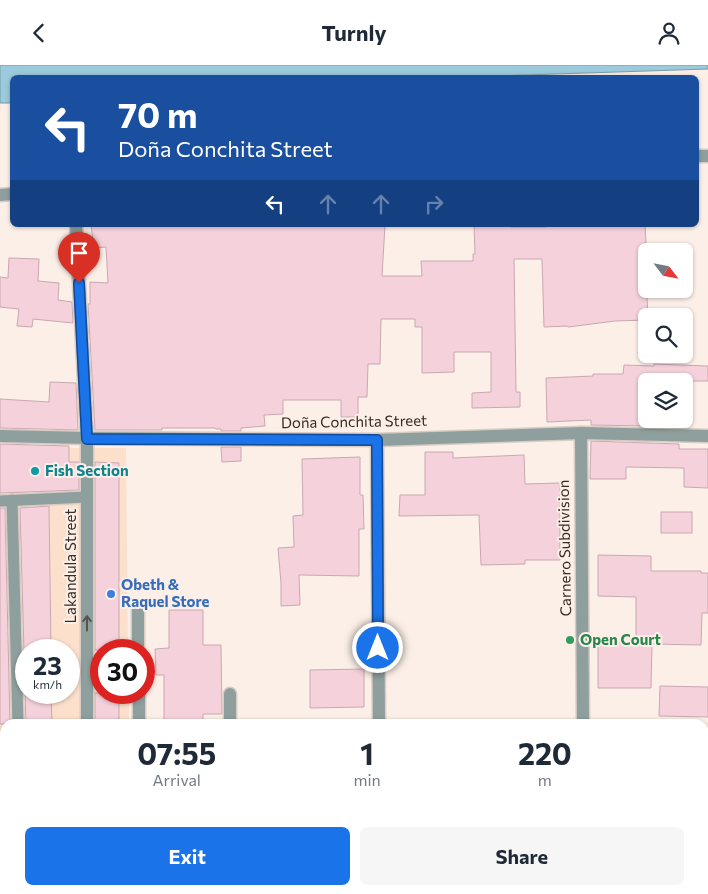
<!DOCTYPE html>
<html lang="en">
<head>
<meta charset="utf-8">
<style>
  :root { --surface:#fff; --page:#f6f6f7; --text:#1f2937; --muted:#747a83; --accent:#1a73e8 }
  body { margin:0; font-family:Commissioner,sans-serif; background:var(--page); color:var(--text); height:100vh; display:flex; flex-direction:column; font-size:19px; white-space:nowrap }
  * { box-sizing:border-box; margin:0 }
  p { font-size:16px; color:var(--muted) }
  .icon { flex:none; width:28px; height:28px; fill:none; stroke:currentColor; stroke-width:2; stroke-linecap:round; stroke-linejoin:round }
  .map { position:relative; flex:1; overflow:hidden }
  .sheet { position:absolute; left:0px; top:654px; width:709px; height:176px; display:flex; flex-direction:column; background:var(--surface); border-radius:15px 15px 0 0; box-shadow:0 1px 4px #0004 }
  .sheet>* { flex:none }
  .top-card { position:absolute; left:10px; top:10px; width:689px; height:152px; border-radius:8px; box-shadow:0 1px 4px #0004; background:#1a4fa0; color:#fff; overflow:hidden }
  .needle { width:32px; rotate:122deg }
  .tools { position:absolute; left:638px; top:178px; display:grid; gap:10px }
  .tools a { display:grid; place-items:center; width:55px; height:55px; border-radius:8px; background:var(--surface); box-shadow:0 1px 4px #0004; font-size:25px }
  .speed { position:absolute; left:15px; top:574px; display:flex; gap:10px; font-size:25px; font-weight:700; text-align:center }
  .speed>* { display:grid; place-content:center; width:65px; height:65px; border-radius:50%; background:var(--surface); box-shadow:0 1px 4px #0004; line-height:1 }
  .speed small { font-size:12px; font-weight:400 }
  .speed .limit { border:8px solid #d22; background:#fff; color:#111 }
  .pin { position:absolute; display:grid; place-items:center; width:42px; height:42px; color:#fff; margin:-51px -21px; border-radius:50% 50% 50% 0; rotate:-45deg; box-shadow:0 0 5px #0007 }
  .pin .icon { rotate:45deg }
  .me { position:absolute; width:55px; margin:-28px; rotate:0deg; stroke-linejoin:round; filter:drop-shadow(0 0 4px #0008) }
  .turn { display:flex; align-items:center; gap:18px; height:105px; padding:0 25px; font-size:22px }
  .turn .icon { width:65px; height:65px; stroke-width:2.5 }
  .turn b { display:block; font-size:35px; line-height:42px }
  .lanes { display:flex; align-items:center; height:48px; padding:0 25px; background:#0003; justify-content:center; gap:25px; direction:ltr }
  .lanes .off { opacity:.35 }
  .eta { display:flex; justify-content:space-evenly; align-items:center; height:85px; text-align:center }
  .eta b { font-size:30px; font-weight:700; line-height:35px }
  .cta { display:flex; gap:10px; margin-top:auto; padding:10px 25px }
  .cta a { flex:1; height:58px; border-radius:8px; background:var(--accent); color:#fff; font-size:20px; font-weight:700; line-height:58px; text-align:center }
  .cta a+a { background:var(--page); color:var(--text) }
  header { display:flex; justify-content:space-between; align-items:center; height:65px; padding:0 25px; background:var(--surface); font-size:22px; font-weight:700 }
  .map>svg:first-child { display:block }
  .built { fill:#fde0cc; fill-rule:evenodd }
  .water { fill:#9acadc; stroke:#7c9ba5 }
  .building { fill:#f4d1db; stroke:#caa8b1 }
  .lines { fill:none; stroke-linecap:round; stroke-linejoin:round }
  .lane-casing { stroke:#d8ccc4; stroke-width:14 }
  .street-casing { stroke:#d8ccc4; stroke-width:15 }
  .lane { stroke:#8e9f9e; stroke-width:11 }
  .street { stroke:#8e9f9e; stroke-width:12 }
  .oneway { stroke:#55544f }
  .route-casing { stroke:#114b97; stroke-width:12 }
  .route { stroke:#1a73e8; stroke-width:9 }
  .culture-dot { fill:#0f9aa8; stroke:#fbefe7; stroke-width:2 }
  .shop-dot { fill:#3f7fe0; stroke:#fbefe7; stroke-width:2 }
  .leisure-dot { fill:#2e9e5b; stroke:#fbefe7; stroke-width:2 }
  .labels { text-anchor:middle; stroke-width:4; stroke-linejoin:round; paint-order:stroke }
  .street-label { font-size:15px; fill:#372c24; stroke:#fbefe7 }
  .culture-label { font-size:15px; font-weight:bold; fill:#0d838f; stroke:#fbefe7; text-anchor:start }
  .shop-label { font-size:15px; font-weight:bold; fill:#366cbe; stroke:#fbefe7; text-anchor:start }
  .leisure-label { font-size:15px; font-weight:bold; fill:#27864d; stroke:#fbefe7; text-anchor:start }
</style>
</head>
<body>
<header><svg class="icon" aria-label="back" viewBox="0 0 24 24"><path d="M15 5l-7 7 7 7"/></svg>Turnly<svg class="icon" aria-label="person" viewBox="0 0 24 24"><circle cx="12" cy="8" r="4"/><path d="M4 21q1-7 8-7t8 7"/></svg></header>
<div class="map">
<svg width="708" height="829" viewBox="0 0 708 829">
  <rect width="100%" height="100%" fill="#fbefe7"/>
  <!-- built -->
  <path class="built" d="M0,383H126L128,585H101V628H129V659H5V825H131V829H0ZM26,585H69V628H26Z"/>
  <!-- water -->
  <polygon class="water" points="0,0 708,0 708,4 464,12 12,12 12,38 0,38"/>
  <!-- building -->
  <g class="building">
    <polygon points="91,160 385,160 382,211 422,211 421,196 473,196 473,189 475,189 474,160 511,160 511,162 546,162 546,160 645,160 646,178 644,178 648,251 646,251 646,255 615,256 568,262 567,261 544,262 542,194 514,194 516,327 520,327 520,342 472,343 472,328 491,327 491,287 454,287 454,307 422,308 422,262 415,262 415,254 381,254 380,299 368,299 367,332 358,332 358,352 341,352 341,335 283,335 283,349 264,350 265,361 241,363 241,366 221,366 221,364 216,364 215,363 162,363 162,365 95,365 88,239 90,239 90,217 108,218 106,182 94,183"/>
    <polygon points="9,193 39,194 38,216 59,218 58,235 72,237 73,258 33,254 32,262 17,261 19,244 0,242 0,212 8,213"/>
    <polygon points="654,299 708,301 708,316 646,316 646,361 591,360 591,355 547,357 546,313 593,311 593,309 623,309 624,300 654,301"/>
    <polygon points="50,317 76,318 78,365 0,363 0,334 49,337"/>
    <polygon points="591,376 679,379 679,384 708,384 708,423 684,422 684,403 626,402 626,414 590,414"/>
    <polygon points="0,379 69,381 69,397 79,397 79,425 0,428"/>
    <polygon points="221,382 241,382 241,396 222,397"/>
    <polygon points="425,387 453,387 453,393 524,390 525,419 560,418 560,495 525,495 525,499 481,500 479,450 399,451 400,430 425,430"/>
    <polygon points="360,392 360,430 363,430 364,464 359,464 359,511 299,510 300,540 281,541 281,518 278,483 294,482 293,451 303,450 302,394"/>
    <polygon points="95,397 119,398 119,585 95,585"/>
    <polygon points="49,441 51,585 26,585 26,628 51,628 52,659 26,659 20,443"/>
    <polygon points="0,443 5,443 10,659 0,659"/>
    <rect x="661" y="447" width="31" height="21"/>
    <polygon points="598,490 651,491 651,506 701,506 701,508 708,508 708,548 702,548 701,580 652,579 651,623 598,623 598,577 636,577 636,532 598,531"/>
    <polygon points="169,545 203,545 203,580 221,580 222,649 203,649 203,659 164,659 164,610 156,610 155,584 169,583"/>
    <polygon points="364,604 364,642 310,643 310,605"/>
    <polygon points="660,621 708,622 708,652 659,651"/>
    <rect x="95" y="628" width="24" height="31"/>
  </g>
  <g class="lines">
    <!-- lane casing -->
    <g class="lane-casing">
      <g id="lane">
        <polyline points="12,435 18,659"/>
        <polyline points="0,436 87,432"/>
        <polyline points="23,825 23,829"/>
      </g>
    </g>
    <!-- street casing -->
    <g class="street-casing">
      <g id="street">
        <polyline points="696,91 708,91"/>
        <polyline points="0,130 12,129"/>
        <polyline points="76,160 87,373 87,659"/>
        <polyline points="581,368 583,659"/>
        <polyline points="0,371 87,373 377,375 581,368 708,371"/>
        <polyline points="377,375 379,659"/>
        <polyline points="138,542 138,585"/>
        <polyline points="139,628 139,659"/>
        <polyline points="230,629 230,659"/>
        <polyline points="88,825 88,829"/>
        <polyline points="141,825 141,829"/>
        <polyline points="231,825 231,829"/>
        <polyline points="380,825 380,829"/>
        <polyline points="585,825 585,829"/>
      </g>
    </g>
    <!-- lane -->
    <use href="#lane" class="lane"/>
    <!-- street -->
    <use href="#street" class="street"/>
  </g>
  <!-- one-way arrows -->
  <defs><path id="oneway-shaft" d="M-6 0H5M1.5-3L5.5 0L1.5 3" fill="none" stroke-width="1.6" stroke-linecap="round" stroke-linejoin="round" transform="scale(1.25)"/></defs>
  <use class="oneway" href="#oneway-shaft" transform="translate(87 558) rotate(-90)"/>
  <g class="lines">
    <!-- route casing -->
    <g class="route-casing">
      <polyline id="route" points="79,218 87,374 377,375 378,583"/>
    </g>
    <!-- route -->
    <use href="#route" class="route"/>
  </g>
  <!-- markers -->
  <circle class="culture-dot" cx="35" cy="406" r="5"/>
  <circle class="shop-dot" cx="111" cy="529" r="5"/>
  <circle class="leisure-dot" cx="570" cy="575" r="5"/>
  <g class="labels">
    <!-- street labels -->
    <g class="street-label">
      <text transform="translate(354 357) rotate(-1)" y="5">Doña Conchita Street</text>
      <text transform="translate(565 483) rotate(-91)" y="5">Carnero Subdivision</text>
      <text transform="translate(71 501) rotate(-90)" y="5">Lakandula Street</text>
    </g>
    <!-- culture labels -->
    <g class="culture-label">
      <text x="45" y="411">Fish Section</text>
    </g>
    <!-- shop labels -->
    <g class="shop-label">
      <text x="121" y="525">Obeth &amp;<tspan x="121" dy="17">Raquel Store</tspan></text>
    </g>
    <!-- leisure labels -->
    <g class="leisure-label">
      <text x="580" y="580">Open Court</text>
    </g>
  </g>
</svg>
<div class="tools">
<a><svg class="needle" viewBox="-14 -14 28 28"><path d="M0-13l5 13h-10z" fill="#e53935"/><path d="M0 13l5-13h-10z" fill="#747a83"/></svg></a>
<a><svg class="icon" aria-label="search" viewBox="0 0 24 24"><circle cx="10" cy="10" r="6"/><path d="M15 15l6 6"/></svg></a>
<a><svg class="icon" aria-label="layers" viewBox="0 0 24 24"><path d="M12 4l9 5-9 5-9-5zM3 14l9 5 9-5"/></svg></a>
</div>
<div class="speed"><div>23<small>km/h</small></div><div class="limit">30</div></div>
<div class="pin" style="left:79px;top:218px;background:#d93025"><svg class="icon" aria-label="arrive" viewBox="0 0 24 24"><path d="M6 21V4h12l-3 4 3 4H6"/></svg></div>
<svg class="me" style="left:378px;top:583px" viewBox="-20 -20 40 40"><circle r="17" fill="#1a73e8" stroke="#fff" stroke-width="3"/><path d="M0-11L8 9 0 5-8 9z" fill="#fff"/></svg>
<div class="top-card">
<div class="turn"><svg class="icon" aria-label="left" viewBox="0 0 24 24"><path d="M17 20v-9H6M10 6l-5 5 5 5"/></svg><div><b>70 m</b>Doña Conchita Street</div></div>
<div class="lanes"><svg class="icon" aria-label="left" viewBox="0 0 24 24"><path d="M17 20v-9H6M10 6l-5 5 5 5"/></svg><svg class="icon off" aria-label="ahead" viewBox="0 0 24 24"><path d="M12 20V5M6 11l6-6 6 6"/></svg><svg class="icon off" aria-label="ahead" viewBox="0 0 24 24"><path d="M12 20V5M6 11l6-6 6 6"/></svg><svg class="icon off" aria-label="right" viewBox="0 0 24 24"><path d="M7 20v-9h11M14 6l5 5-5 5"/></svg></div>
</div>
<section class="sheet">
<div class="eta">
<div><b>07:55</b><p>Arrival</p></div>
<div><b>1</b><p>min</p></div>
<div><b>220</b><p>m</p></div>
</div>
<div class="cta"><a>Exit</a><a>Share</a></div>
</section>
</div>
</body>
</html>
